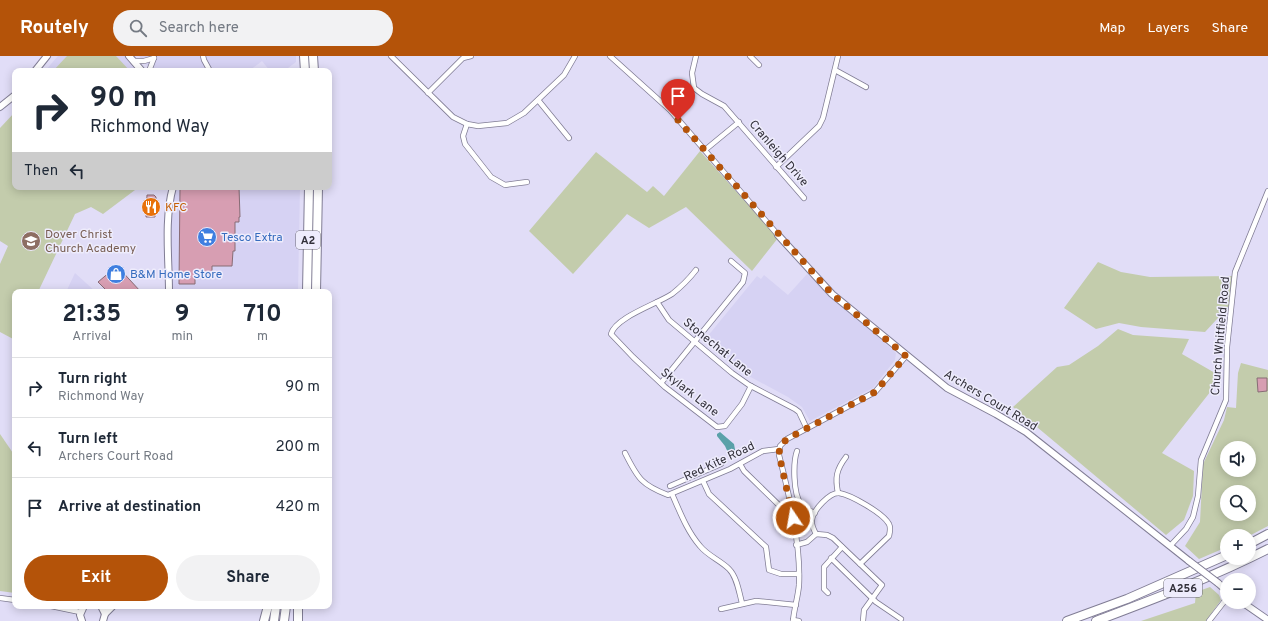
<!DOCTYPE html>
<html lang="en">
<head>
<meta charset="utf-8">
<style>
  :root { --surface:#fff; --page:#f2f2f3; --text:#1f2937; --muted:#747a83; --line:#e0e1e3; --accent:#b45309 }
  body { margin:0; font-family:Overpass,sans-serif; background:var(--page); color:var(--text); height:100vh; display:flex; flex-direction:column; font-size:15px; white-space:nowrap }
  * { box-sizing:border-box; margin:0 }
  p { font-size:13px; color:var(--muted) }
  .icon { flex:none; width:22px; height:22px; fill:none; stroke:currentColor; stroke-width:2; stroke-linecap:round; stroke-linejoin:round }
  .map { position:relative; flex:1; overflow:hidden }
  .side { position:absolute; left:12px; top:233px; width:320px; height:320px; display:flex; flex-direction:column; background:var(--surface); border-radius:8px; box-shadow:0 2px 10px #0003 }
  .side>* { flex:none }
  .banner { position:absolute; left:12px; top:12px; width:320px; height:122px; border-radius:8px; box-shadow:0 2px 10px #0003; background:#fff; color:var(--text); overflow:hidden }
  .controls { position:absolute; left:1220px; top:385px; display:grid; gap:8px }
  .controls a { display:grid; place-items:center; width:36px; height:36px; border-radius:50%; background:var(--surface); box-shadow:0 2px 10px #0003; font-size:20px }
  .pin { position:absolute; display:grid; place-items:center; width:34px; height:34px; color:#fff; margin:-41px -17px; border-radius:50% 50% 50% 0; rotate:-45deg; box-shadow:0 0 4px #0007 }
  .pin .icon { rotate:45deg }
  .me { position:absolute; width:44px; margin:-22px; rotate:348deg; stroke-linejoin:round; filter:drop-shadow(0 0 3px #0008) }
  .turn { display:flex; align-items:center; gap:14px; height:84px; padding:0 12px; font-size:18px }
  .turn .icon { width:52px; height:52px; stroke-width:2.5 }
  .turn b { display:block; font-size:28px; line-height:34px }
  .then { display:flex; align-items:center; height:38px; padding:0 12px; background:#0003; gap:8px; font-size:15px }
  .eta { display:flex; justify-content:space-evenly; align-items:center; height:68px; text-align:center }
  .eta b { font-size:24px; font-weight:700; line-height:28px }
  .action { display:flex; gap:8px; margin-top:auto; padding:8px 12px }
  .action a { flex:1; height:46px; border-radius:24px; background:var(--accent); color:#fff; font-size:16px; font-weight:700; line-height:46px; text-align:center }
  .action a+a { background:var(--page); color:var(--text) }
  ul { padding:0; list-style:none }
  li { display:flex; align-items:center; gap:12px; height:60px; padding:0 12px; border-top:1px solid var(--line) }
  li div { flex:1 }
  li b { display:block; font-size:15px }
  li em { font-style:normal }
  header { display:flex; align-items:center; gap:24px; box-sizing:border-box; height:56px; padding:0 20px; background:var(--accent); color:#fff }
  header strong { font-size:19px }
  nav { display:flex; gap:22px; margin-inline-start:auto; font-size:14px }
  .search { width:280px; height:36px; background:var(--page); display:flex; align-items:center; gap:10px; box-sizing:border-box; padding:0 14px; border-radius:22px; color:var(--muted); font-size:15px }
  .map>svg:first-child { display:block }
  .built { fill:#d6d2f3 }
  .green { fill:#c3ccac; fill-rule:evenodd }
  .water { fill:#5aa1a9 }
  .building { fill:#d79eb2; stroke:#876c75 }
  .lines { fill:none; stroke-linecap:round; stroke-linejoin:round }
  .street-casing { stroke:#817d95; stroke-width:6 }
  .secondary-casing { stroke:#817d95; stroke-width:8 }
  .highway-casing { stroke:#817d95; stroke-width:10 }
  .street { stroke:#fff; stroke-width:4.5 }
  .secondary { stroke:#fff; stroke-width:6 }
  .highway { stroke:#fff; stroke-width:8 }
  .secondary-bridge-casing { stroke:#817d95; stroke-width:8; stroke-linecap:butt }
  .secondary-bridge { stroke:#fff; stroke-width:6 }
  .route { stroke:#b45309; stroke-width:7; stroke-dasharray:0 12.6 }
  .labels { text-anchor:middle; stroke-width:3; stroke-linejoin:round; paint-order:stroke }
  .shield { fill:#eeecfc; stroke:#6a6874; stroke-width:1 }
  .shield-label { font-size:11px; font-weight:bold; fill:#32303a }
  .street-label { font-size:12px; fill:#32303a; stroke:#eeecfc }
  .food-label { font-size:12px; fill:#c56008; stroke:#eeecfc; text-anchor:start }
  .education-label { font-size:12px; fill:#785e54; stroke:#eeecfc; text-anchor:start }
  .shop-label { font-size:12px; fill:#366cbe; stroke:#eeecfc; text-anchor:start }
</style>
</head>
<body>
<header>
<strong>Routely</strong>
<div class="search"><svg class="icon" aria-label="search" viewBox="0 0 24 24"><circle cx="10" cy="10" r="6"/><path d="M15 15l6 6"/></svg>Search here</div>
<nav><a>Map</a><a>Layers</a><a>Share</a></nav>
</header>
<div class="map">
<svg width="1268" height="565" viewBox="0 0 1268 565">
  <rect width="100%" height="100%" fill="#e1ddf7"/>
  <!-- built -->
  <g class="built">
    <polygon points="58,0 125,0 138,15 45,15"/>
    <polygon points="139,0 296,0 296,6 284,15 270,15 262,5 249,15 244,15 243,13 240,15 152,15"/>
    <polygon points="173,131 300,131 298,236 169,236 168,171"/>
    <polygon points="75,217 96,236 66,236"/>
    <polygon points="807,218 896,297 895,304 873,332 810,365 802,351 788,341 745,318 709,289 707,281 757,220 761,223 764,219 788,239"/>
  </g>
  <!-- green -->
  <g class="green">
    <polygon points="67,0 116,0 130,15 53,15"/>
    <polygon points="15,56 15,131 139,131 103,158 91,151 75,158 38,236 15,236 15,284 0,276 0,208 8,190 0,185 0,72"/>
    <polygon points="700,95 778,182 752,215 686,151 649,172 627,158 573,218 529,175 596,96 647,136 653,130 664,140"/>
    <polygon points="1098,206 1121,216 1150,221 1233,220 1229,250 1205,276 1141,271 1119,267 1096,273 1064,252"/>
    <polygon points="1118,273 1133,279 1189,283 1182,298 1222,321 1162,397 1194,415 1193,440 1184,464 1166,479 1013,351 1057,311 1069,309 1098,290"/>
    <path d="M1241,307L1268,314V470L1249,480H1227V491L1199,503L1185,490L1200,466L1203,408L1224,364L1227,351L1236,352L1238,317ZM1227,392H1249V414H1227ZM1227,436H1249V458H1227Z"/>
    <polygon points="0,378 15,400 15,537 0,535"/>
    <polygon points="1210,531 1219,539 1221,544 1206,565 1141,565 1195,547 1196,536"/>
  </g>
  <!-- water -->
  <polygon class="water" points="720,376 734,388 736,399 734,402 730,401 725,390 717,380 717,378"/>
  <!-- building -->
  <g class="building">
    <polygon points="180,131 239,131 240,161 239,161 239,166 235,166 235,195 233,195 232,210 212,210 212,220 195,220 195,228 179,228"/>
    <polygon points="147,139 154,139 156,141 155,161 146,161"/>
    <polygon points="117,210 141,236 108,236 98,226"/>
    <polygon points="1257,322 1267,322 1267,335 1258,336"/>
  </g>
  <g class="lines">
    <!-- street casing -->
    <g class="street-casing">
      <g id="street">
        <polyline points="203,0 204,4 210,15"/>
        <polyline points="391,0 453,61 467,68 478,70 507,67 524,57 564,19 575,0"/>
        <polyline points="610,0 670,54 778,179"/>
        <polyline points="696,0 692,17 694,32 702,38 724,50 804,142"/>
        <polyline points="750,0 759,9"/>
        <polyline points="133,5 144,5 154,2"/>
        <polyline points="835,14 866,31"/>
        <polyline points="149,15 154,2"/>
        <polyline points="428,37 463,2 471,0"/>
        <polyline points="538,44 569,82"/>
        <polyline points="467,68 463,80 465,88 491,121 505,129 527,126"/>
        <polyline points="705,94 739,66"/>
        <polyline points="776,111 819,70 823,62 838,0"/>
        <path d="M696,214C689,223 681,231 672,238C657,248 616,261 611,278L633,301L665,331L717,371L725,370L742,348L751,330"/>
        <polyline points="657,246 669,264 732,317 749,329 795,353 799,356 807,373"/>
        <polyline points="661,327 743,226 745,217 731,205"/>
        <path d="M797,395C793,406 793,438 801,448C804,452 810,455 815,457"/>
        <path d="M625,397C638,423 642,429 668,439L730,413L763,395L779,393"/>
        <polyline points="740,408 744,415 785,455 792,454"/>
        <polyline points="703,425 709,438 766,491 769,514 781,518 799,518"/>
        <polyline points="670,430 721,408"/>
        <path d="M838,437C835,422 836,414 846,401"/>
        <path d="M672,438C680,456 687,475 700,490C708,500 720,504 729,513C737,521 739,536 742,547"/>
        <path d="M816,478C814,474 811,469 812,464C813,454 830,436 839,437C851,439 883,457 889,468C891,472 890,475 889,480L860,508"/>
        <polyline points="796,489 807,486 816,478 827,479 833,482 882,529 864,554 863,565"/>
        <polyline points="1170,490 1186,473 1193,461 1198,440 1201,404 1226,344 1227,291 1235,216 1268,135"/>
        <polyline points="831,502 876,546 901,563"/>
        <polyline points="828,537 824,533 824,511 842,491"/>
        <polyline points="0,542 15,544"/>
        <polyline points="51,550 80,556"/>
        <polyline points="721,553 756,545 796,549"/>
        <polyline points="793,564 799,565"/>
        <path d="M793,565C794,553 798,541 799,529C801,488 789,438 779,399L780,390L787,383L875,336L906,300"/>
        <polyline points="1209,565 1227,542"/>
      </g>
    </g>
    <!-- secondary casing -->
    <g class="secondary-casing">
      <g id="secondary">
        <polyline points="129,0 142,15"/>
        <polyline points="35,15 47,0"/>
        <polyline points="0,51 15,39"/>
        <polyline points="778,179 832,238 947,332 996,358 1026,376 1189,505"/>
        <path d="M169,236C169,203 164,163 173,131"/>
        <polyline points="1218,527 1227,535"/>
        <polyline points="1242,546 1268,564"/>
        <polyline points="101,550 105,558 103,565"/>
        <polyline points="105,558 113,550"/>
        <polyline points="82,565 80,559 84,550"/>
      </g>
    </g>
    <!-- highway casing -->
    <g class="highway-casing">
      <g id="highway">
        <polyline points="304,0 305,15"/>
        <polyline points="313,0 314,15"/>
        <polyline points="307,236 309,131"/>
        <polyline points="316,236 318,131"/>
        <polyline points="1249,488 1268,478"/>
        <polyline points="264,565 268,550"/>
        <polyline points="274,565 276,550"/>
        <polyline points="284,565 286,550"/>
        <polyline points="298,565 298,550"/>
        <polyline points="1067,565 1127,543 1227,499"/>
        <path d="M1096,565C1154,543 1213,521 1268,493"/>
      </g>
    </g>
    <!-- street -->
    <use href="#street" class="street"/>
    <!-- secondary -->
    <use href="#secondary" class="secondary"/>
    <!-- highway -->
    <use href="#highway" class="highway"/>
    <!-- secondary-bridge casing -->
    <g class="secondary-bridge-casing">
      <polyline id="secondary-bridge" points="1189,505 1218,527"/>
    </g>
    <!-- secondary-bridge -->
    <use href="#secondary-bridge" class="secondary-bridge"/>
  </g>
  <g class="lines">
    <!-- route -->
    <polyline class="route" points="678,64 832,238 906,300 875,336 787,383 780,390 779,398 793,462"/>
  </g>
  <!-- icons -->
  <defs>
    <g id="restaurant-disc" transform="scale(1)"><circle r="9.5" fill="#e8710a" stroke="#eeecfc"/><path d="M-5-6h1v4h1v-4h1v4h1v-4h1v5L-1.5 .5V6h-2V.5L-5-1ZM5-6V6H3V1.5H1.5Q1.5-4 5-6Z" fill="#fff"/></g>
    <g id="supermarket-disc" transform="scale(1)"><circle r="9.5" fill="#3f7fe0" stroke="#eeecfc"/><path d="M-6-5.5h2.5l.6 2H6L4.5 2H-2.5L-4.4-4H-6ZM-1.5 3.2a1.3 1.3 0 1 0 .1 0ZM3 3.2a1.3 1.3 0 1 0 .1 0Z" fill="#fff"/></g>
    <g id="school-disc" transform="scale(1)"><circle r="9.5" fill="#8d6e63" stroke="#eeecfc"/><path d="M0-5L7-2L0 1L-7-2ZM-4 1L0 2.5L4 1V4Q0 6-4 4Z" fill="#fff"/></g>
    <g id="shop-disc" transform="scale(1)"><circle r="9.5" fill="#3f7fe0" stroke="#eeecfc"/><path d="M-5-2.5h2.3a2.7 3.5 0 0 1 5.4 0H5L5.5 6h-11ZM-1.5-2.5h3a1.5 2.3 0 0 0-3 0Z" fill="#fff"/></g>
  </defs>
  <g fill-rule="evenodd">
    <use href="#restaurant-disc" x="151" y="151"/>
    <use href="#supermarket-disc" x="207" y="181"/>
    <use href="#school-disc" x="31" y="185"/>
    <use href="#shop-disc" x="116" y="218"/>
  </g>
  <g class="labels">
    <!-- shield labels -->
    <g class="shield">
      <rect x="296" y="175" width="24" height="18" rx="3"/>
      <rect x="1164" y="523" width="38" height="18" rx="3"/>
    </g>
    <g class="shield-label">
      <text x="308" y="188">A2</text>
      <text x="1183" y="536">A256</text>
    </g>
    <!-- street labels -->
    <g class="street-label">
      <text transform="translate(779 97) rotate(49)" y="4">Cranleigh Drive</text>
      <text transform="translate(1220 280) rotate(-85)" y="4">Church Whitfield Road</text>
      <text transform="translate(718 291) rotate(39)" y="4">Stonechat Lane</text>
      <text transform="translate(690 336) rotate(38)" y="4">Skylark Lane</text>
      <text transform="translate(991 344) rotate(31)" y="4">Archers Court Road</text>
      <text transform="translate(719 405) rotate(-25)" y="4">Red Kite Road</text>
    </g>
    <!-- food labels -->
    <g class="food-label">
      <text x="165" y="155">KFC</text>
    </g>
    <!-- education labels -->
    <g class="education-label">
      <text x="45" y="182">Dover Christ<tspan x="45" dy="14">Church Academy</tspan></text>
    </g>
    <!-- shop labels -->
    <g class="shop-label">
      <text x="221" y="185">Tesco Extra</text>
      <text x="130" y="222">B&amp;M Home Store</text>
    </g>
  </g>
</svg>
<div class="controls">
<a><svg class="icon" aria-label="sound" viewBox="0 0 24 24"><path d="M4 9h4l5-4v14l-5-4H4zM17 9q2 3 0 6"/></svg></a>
<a><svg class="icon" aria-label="search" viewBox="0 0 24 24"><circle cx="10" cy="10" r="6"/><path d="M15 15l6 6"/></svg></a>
<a>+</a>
<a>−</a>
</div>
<div class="pin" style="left:678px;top:64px;background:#d93025"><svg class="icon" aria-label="arrive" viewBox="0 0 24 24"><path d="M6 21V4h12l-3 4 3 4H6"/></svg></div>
<svg class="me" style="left:793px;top:462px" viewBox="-20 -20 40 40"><circle r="17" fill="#b45309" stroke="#fff" stroke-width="3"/><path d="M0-11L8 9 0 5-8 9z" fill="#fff"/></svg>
<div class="banner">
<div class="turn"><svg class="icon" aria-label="right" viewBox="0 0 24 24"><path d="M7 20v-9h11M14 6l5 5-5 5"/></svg><div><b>90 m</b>Richmond Way</div></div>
<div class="then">Then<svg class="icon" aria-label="left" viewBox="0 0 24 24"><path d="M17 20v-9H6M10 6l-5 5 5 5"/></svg></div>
</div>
<section class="side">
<div class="eta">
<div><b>21:35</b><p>Arrival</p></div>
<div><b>9</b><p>min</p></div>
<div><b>710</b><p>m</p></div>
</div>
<ul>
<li><svg class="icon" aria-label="right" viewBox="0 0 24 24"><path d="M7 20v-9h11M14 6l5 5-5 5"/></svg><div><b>Turn right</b><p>Richmond Way</p></div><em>90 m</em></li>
<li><svg class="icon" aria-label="left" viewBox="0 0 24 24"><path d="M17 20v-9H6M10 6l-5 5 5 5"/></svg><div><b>Turn left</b><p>Archers Court Road</p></div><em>200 m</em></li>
<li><svg class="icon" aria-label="arrive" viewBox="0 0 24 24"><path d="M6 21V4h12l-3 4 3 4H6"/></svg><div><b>Arrive at destination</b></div><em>420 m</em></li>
</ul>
<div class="action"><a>Exit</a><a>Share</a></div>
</section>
</div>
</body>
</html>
